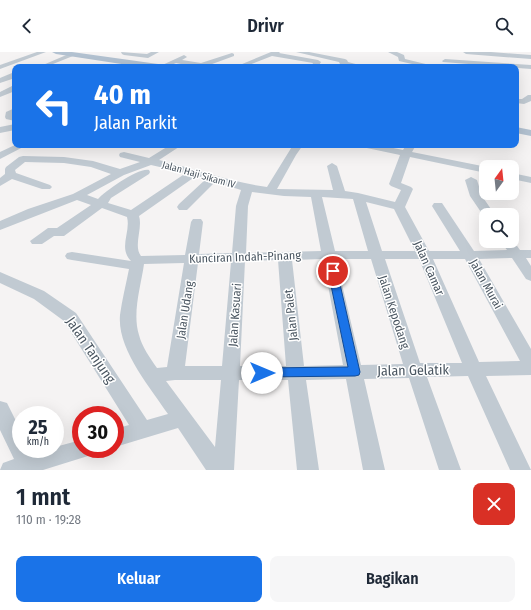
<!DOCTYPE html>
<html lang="id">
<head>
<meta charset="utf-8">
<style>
  :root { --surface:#fff; --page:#f6f6f7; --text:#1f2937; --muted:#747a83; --accent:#1a73e8 }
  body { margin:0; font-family:"Fira Sans Condensed",sans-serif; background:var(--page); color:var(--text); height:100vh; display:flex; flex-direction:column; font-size:15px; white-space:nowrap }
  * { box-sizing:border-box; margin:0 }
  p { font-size:13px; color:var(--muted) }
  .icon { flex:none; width:22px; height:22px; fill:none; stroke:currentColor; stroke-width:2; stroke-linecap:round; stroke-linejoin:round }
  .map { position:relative; height:418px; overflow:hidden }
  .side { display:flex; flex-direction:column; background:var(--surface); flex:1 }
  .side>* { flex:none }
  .hud { position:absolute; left:12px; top:12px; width:507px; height:84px; border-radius:8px; box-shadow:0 4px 16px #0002; background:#1a73e8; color:#fff; overflow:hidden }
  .needle { width:26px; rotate:15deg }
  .fabs { position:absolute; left:479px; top:108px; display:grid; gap:8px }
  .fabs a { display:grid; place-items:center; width:40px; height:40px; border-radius:8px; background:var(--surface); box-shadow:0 4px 16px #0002; font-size:20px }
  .speed { position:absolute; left:12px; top:354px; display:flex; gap:8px; font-size:20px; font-weight:700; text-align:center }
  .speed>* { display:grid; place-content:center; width:52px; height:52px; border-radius:50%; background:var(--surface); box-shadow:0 4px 16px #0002; line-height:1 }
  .speed small { font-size:10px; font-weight:400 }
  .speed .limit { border:6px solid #d22; background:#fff; color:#111 }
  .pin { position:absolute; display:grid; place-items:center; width:34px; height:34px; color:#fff; margin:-17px; border:2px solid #fff; border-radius:50%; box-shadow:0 1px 4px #0007 }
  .me { position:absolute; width:44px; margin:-22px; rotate:90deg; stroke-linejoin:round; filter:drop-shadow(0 0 3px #0008) }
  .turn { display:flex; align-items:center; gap:14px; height:84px; padding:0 16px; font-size:18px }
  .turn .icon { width:52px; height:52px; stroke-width:2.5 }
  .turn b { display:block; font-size:28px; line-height:34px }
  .round { display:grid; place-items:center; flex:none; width:42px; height:42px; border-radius:8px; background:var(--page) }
  .headline { display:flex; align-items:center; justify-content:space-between; height:68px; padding:0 16px }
  h1 { font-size:24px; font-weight:600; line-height:30px }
  .action { display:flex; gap:8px; margin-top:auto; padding:8px 16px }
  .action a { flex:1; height:46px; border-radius:8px; background:var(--accent); color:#fff; font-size:16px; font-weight:600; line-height:46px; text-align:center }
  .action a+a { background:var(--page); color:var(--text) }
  header { display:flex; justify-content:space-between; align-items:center; height:52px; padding:0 16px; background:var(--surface); font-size:18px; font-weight:600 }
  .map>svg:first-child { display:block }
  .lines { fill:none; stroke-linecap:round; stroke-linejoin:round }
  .minor { fill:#c1cad2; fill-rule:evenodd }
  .major { fill:#b3c2d1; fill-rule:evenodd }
  .route { fill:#1a73e8; stroke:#114b97 }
  .labels { text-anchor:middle; stroke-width:3; stroke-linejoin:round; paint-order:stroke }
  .far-street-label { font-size:10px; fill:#4a5661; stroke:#fff }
  .street-label { font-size:12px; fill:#4a5661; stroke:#fff }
  .near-street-label { font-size:14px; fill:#4a5661; stroke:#fff }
</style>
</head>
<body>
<header><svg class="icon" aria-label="back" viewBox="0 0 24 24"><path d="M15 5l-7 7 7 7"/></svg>Drivr<svg class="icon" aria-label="search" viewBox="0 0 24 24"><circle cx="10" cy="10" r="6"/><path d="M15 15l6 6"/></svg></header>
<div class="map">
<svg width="531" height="418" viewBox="0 0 531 418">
  <rect width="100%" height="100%" fill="#f5f3f3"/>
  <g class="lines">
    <!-- minor -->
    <g class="minor">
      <polygon points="37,0 46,0 0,17 0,13"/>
      <polygon points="121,0 147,2 151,0 159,0 148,6 124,3 122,2"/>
      <polygon points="271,0 280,0 279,1 318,8 321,10 318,15 311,15 313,11 272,4 244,15 235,15"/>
      <polygon points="296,0 309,0 345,7 347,8 348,10 367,15 342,13 340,12 339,10"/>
      <polygon points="388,0 397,0 404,3 405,7 438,15 425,15 399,9 398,5"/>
      <polygon points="463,0 491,0 531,3 531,7 466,2"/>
      <polygon points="71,1 74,3 73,4 48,14 43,13"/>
      <polygon points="232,1 234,2 234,4 204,15 195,15 176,11 167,15 158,15 184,3 187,5 182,8 201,11"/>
      <polygon points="445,7 531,13 531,17 443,10 442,9"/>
      <polygon points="12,21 15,21 15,26 0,31 0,26"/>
      <polygon points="12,34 15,34 15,39 0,45 0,40"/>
      <polygon points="528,43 531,43 531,49 524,52 516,51 516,47 522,47"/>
      <polygon points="15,56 15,62 13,63 15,63 15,69 6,67 5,65 6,60"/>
      <polygon points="15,72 15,78 0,81 0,75"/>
      <polygon points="15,93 27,93 0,107 0,100"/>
      <path d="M170,93H182L159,108C195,117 230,130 267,135L293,93H303L296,103L277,137L333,138L327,114L332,111L337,114L345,139L358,141L395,150L401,138L391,134L389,132L400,103L362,95L360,93H379L403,98L406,93H416L412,100L487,115L486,121L410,105L401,131L411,135L413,137L405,155L429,199H460L432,154L434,151H442L474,199L507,198L500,189H512V187L520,198H531V206H526L531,214V229L526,227L512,206L479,207L531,297V323L486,324L531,418H510L468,324L427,325L461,418H439L409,326L364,327L385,418H363L346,327L306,328L319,418H297L288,328H239L234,418H206L178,376L115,395V377L129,373L64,269L34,247L0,231V220L44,239L76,261L147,368L168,362C150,335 117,297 120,263C122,248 126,232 129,217L72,208L67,207L65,204L67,201L72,200L131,209C118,196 131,180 127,165L102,156L64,184H54L42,192H32L30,189L48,176H57L91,153L77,148L0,178V169L28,157L73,142L111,122L91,115L64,111L25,110L15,118L16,121L50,133L52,135L50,137H42L12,127L0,134V126L5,122V117L6,115L19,105L23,104L64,105L93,109L120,117L140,110L120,105L119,103L120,101L124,100L149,106ZM151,113L186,121L131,158L108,151L111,146L149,122L150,120L149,118C139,115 105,139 98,147L87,143L124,123ZM196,124L206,127L179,152L177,155L179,158H187L215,130L241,138L236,154L232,201L199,202L203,170L201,167H193L191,170L185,203L141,204C133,194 143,176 139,164ZM252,140L284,144L311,145L321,199L246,201L248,154ZM322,145L353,147L368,199H335ZM366,150L394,157L415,199H382ZM323,207L343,313L304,314L292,208ZM336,207H371L403,312L361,313ZM385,207H419L462,311H420ZM433,207H465L520,309L479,310ZM278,208L286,314H240L245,209ZM231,210L222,314H185L198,211ZM184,211L167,315L157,316C150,306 142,295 139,283C132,261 141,234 144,212ZM175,328H221L215,395L166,329Z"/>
      <polygon points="512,121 531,125 531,131 512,127"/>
      <polygon points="471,125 477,128 482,144 495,163 486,163 486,166 485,166 470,144 465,128"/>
      <polygon points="0,349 7,351 21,379 21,397 30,397 32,402 49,397 55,397 55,395 81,388 81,397 91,397 88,404 43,418 0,418 3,411 14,407 0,378"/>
    </g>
    <!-- major -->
    <g class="major">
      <polygon points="52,0 72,0 158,12 162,15 141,15 56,2"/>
      <polygon points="516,75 531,78 531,84 516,81"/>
    </g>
  </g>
  <!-- route -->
  <polygon class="route" points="333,216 337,219 360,320 359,323 355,324 262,325 258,324 256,321 258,318 262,316 348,315 328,219"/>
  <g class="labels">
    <!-- far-street labels -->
    <g class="far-street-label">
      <text transform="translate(199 122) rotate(16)" y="4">Jalan Haji Sikam IV</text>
    </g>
    <!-- street labels -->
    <g class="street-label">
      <text transform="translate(245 205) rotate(-2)" y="4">Kunciran Indah-Pinang</text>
      <text transform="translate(429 216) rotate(66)" y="4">Jalan Camar</text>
      <text transform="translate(486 232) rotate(61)" y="4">Jalan Murai</text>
      <text transform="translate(185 258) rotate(-81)" y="4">Jalan Udang</text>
      <text transform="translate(394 260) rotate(72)" y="4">Jalan Kepodang</text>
      <text transform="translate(235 263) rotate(-86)" y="4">Jalan Kasuari</text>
      <text transform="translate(291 263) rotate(-96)" y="4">Jalan Palet</text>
    </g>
    <!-- near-street labels -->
    <g class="near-street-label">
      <text transform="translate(91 298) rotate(56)" y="5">Jalan Tanjung</text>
      <text transform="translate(413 318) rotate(-1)" y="5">Jalan Gelatik</text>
    </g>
  </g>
</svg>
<div class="fabs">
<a><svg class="needle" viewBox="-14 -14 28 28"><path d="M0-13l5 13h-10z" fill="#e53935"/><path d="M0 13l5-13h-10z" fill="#747a83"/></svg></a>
<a><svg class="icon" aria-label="search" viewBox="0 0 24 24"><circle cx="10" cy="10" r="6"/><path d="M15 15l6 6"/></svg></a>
</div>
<div class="speed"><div>25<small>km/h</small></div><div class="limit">30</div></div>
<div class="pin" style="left:333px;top:219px;background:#d93025"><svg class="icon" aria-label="arrive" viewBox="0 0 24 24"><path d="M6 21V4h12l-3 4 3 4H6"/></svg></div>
<svg class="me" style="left:262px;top:321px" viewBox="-20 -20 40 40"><circle r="19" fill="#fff"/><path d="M0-13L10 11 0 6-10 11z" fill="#1a73e8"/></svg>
<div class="hud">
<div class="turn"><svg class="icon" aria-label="left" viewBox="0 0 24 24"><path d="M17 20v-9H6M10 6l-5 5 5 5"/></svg><div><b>40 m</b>Jalan Parkit</div></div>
</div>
</div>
<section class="side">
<div class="headline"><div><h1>1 mnt</h1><p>110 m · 19:28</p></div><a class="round" style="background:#d93025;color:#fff"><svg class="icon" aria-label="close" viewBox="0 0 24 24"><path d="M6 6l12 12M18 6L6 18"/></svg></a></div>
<div class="action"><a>Keluar</a><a>Bagikan</a></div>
</section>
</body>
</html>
